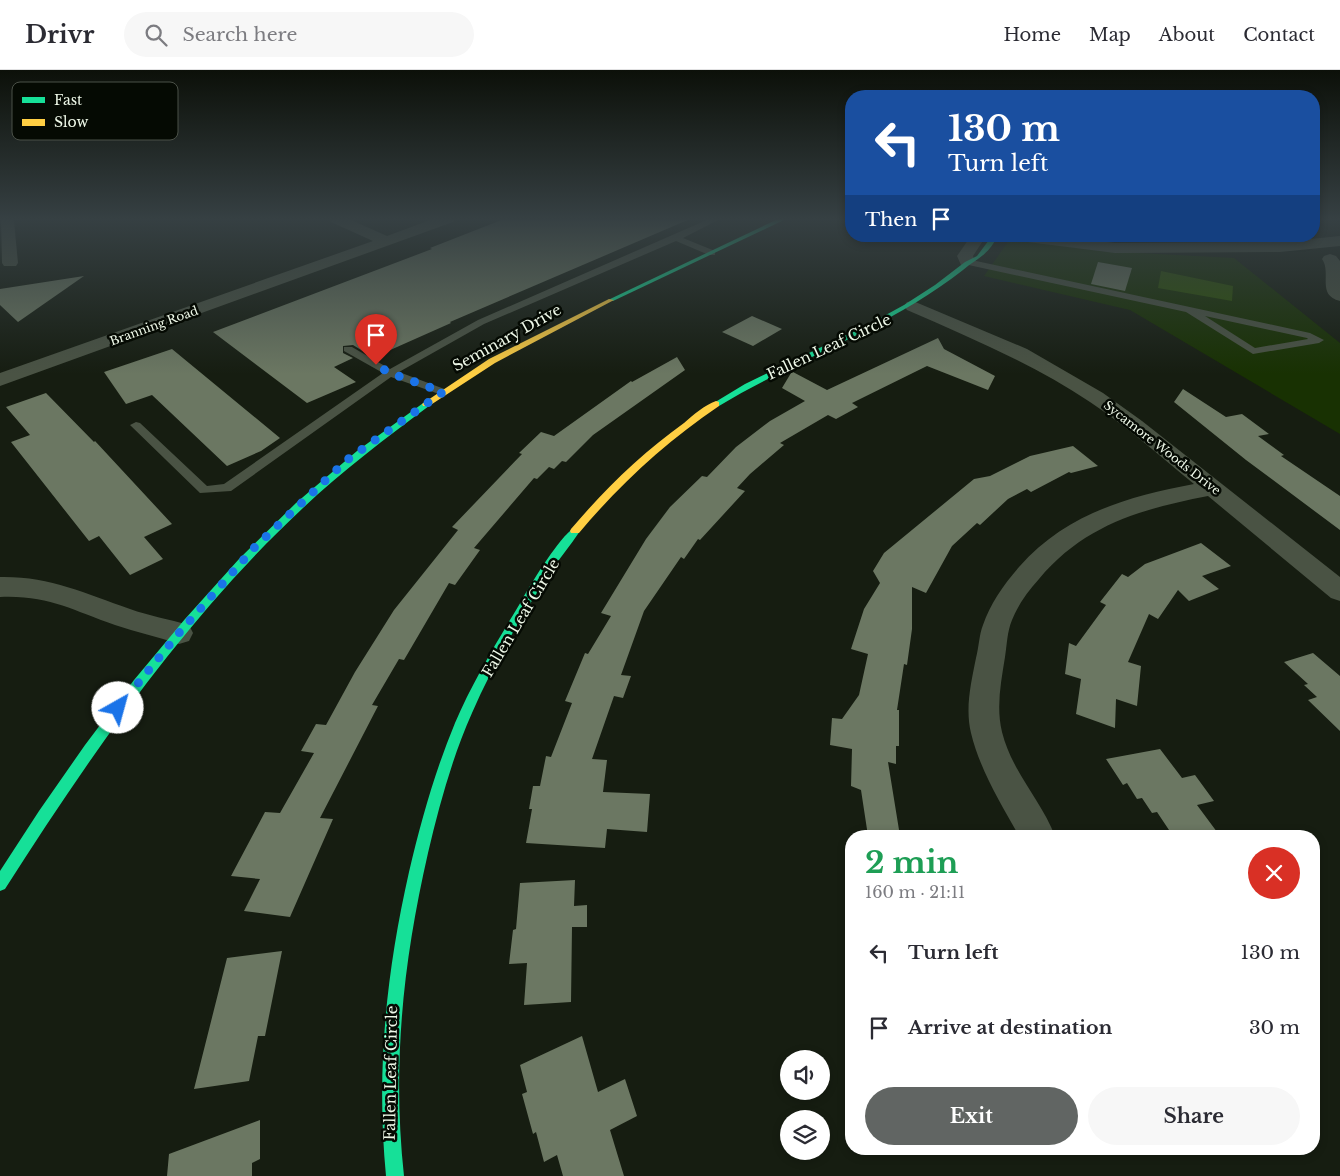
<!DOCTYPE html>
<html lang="en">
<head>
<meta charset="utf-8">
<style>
  :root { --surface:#fff; --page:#f7f7f7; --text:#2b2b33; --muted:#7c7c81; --line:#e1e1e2; --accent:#616563 }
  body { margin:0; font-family:"Libre Baskerville",serif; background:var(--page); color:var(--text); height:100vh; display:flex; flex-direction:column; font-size:19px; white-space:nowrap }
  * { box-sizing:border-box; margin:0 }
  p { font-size:16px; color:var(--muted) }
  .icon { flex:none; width:28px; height:28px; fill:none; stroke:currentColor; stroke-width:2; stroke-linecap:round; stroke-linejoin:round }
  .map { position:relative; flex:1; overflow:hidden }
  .panel { position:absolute; left:845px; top:760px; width:475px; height:325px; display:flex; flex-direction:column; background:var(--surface); border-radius:20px; box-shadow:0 2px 8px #0003 }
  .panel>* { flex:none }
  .hud { position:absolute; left:845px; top:20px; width:475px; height:152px; border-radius:20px; box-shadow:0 2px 8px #0003; background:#1a4fa0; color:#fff; overflow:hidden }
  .buttons { position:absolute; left:780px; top:980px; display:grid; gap:10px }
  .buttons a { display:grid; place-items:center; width:50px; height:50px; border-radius:50%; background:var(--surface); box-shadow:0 2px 8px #0003; font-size:25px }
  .pin { position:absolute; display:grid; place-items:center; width:42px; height:42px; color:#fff; margin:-51px -21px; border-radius:50% 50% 50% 0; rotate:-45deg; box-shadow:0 0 5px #0007 }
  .pin .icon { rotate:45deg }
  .me { position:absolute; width:55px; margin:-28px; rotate:38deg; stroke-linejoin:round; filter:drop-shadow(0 0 4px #0008) }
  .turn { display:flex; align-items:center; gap:18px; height:105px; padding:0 20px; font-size:22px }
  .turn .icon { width:65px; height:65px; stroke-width:2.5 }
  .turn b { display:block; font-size:35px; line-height:42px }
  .then { display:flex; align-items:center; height:48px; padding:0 20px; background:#0003; gap:10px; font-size:19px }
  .round { display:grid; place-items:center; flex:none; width:52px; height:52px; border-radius:26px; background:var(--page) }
  .summary { display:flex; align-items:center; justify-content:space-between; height:85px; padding:0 20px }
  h1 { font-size:30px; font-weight:700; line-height:38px; color:#1e9e55 }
  .cta { display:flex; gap:10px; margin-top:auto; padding:10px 20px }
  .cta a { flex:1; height:58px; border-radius:30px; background:var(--accent); color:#fff; font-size:20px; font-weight:700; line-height:58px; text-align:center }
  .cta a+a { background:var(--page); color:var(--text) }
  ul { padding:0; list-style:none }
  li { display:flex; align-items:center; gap:15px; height:75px; padding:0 20px }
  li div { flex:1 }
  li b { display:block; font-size:19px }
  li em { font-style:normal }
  header { display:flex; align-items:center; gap:30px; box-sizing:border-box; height:70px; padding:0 25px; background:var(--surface); border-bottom:1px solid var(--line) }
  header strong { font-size:24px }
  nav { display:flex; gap:28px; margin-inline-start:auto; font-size:18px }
  .search { width:350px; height:45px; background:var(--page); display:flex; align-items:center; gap:12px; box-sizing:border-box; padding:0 18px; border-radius:28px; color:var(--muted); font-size:19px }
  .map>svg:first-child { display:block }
  .green { fill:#183102 }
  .water { fill:#2d5305 }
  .building { fill:#6b7762 }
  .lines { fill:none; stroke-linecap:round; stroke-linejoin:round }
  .lane { fill:#4a5344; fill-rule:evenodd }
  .street { fill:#4a5344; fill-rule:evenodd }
  .fast { fill:#16e098; fill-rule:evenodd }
  .slow { fill:#ffcf43; fill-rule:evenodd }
  .route { stroke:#1a73e8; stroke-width:9; stroke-dasharray:0 16.2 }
  .labels { text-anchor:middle; stroke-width:5; stroke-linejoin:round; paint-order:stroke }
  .far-street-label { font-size:12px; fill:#eef8e8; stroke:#050a03 }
  .street-label { font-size:15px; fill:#eef8e8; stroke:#050a03 }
  .key { fill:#050a03; stroke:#4b5148; stroke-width:1 }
  .key-label { font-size:14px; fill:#eef8e8 }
</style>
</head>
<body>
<header>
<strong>Drivr</strong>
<div class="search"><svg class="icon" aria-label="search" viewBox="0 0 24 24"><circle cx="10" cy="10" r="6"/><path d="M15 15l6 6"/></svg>Search here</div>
<nav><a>Home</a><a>Map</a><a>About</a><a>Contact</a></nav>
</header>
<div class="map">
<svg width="1340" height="1106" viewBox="0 0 1340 1106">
  <rect width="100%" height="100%" fill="#161d11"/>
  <!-- green -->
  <polygon class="green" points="1010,169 1100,181 1234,188 1340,273 1340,364 1130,240 984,206"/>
  <!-- water -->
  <polygon class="water" points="1161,201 1233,216 1232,231 1158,218"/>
  <!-- building -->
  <g class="building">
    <polygon points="504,149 690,149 450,252 451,253 388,281 381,277 366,283 353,275 343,276 343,283 353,288 334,297 356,312 307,333 213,262 432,179 430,178"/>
    <polygon points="1098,192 1132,198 1125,221 1091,214"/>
    <polygon points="84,206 18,252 0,235 0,219"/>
    <polygon points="752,246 782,259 753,276 722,262"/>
    <polygon points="938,268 944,279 995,306 988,320 927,296 852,333 858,337 836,349 828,345 780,373 784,375 750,404 737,418 745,421 700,470 698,469 684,489 681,487 644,541 621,605 631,606 623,628 614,626 592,689 607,690 603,722 650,724 647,762 607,759 605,778 526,773 532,739 529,739 533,716 540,716 546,686 551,687 572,633 565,631 585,583 588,584 611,546 601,543 646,469 670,437 702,406 707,407 736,377 770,351 805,331 782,318 791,303 793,302 827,320"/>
    <polygon points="172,279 280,368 261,381 227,396 152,325 126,334 104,302"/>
    <polygon points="677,287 685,300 593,365 566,392 562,391 554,399 549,397 537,409 534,408 474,478 480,480 455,515 449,513 404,590 399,589 372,635 378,636 320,748 333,749 290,847 244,841 260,809 231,806 265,742 280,743 314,683 301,681 316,654 326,655 355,602 394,540 458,460 452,457 522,384 519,383 541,362 554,366 631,311 632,312"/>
    <polygon points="1183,319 1226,347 1242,344 1269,364 1258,366 1284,385 1281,386 1340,426 1340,460 1246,390 1174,332"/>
    <polygon points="46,323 94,372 95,371 172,454 144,467 163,489 130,505 99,466 89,471 11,372 30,365 6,337"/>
    <polygon points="1073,376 1098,396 1071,403 1069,402 1031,422 1027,419 1008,429 980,455 977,453 952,476 926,523 912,517 912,559 907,595 904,594 897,640 899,640 899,676 896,676 896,694 888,692 900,766 868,766 861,720 851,716 852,679 830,675 832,648 842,649 859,625 868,584 851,579 864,539 880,513 873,501 884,483 974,409 990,406 1030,386"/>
    <polygon points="1201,473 1231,496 1202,506 1219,519 1189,531 1178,520 1158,549 1149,544 1128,592 1141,596 1137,636 1116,629 1115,658 1076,644 1081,609 1065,604 1069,573 1076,576 1106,535 1100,532 1122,504 1128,507 1145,494"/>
    <polygon points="1313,583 1340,606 1340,661 1308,630 1317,627 1304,615 1308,614 1284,592"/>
    <polygon points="1160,679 1182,708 1195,705 1214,731 1197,735 1220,766 1173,766 1157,742 1152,743 1142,728 1137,729 1127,713 1123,715 1106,689"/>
    <polygon points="575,810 574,836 587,835 587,857 572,857 571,932 524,935 527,893 509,894 513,860 516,859 520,813"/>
    <polygon points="282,881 265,966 258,966 249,1011 194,1019 227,888"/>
    <polygon points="582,966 598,1022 625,1009 637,1046 610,1060 624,1106 563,1106 557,1085 544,1092 536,1062 533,1064 522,1024 527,1022 520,995"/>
    <polygon points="260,1050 260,1089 252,1093 252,1106 167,1106 169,1084"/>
  </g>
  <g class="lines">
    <!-- lane -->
    <g class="lane">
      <polygon points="709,149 720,149 683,168 715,181 715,185 709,185 676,171 484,254 399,302 447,320 448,322 447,324 439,324 391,307 231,421 200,423 130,355 136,352 140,353 207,416 224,414 383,303 344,281 344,277 352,277 390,299 478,250"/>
      <path d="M967,189L1310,263L1324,270L1319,273L1253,284L1186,242L964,194L963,192ZM1205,246L1307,268L1308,269L1255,278Z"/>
    </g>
    <!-- street -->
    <g class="street">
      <polygon points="1,149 13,149 14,151 18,193 16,196 4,196 2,193"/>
      <polygon points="329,149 349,149 387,166 433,149 455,149 453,152 0,316 0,303 373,171 331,152"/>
      <polygon points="971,166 986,166 973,186 975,192 973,195 961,195 957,186"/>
      <polygon points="1006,166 1054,166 1115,173 1280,172 1340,166 1340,176 1280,182 1115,183 1013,170 1008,169"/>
      <path d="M1330,184L1336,186L1340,191V231C1316,225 1332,203 1322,189L1324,186Z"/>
      <path d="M913,231L1027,279L1103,323L1142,351L1340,507V531L1331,528L1208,426C1141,439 1084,455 1039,509C1028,521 1018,535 1012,550C1007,562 1007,575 1005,587C1001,612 996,637 1002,662C1012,702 1041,730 1055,766H1019C1001,734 980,700 971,663C965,638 971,613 976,588C979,577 979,565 983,555C990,534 1004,514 1019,497C1066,444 1126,427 1194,414C1160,386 1126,356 1090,332C1033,294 969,267 907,240L904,236L907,232Z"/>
      <path d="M0,507C49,506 84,523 130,539C149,546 169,549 189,555L193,563L189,571L179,574C158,567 136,562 115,555C71,540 49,525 0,527Z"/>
    </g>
    <!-- fast -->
    <g class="fast">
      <polygon points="778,149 786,149 613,231 608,230"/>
      <path d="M992,166H998C986,187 980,186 963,200C889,258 799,288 719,336H713L712,334L745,314L873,252L904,235L935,215L965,192L977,186Z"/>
      <path d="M426,331L429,332V336C386,368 342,401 303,438C184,549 92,683 5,819L0,821V801L39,741L85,675L134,610L185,549L239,489L296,433L357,381Z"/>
      <path d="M575,458L580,461C570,476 559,489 549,504C520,548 493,595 472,643C452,688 439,736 428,783C403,892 392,995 404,1106H386C376,1001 386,904 409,802C421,751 435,701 455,653C473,611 498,570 522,530C529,517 563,461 575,458Z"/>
    </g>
    <!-- slow -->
    <g class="slow">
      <polygon points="609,229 614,230 495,293 429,336 423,336 422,334 489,289"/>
      <path d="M716,331L719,332V336C666,372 620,414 579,463H571L570,461L571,459C605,419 642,383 684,353C693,345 705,335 716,331Z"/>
    </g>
  </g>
  <!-- sky -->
  <linearGradient id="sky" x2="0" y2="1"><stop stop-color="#0c1009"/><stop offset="0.49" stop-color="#364043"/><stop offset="1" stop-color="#364043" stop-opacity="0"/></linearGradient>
  <rect width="1340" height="304" fill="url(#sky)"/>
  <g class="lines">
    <!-- route -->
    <polyline class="route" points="118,638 179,563 254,478 347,390 443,322 390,303 376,295"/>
  </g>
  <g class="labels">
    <!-- far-street labels -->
    <g class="far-street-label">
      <text transform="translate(154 256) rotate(-20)" y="4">Branning Road</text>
      <text transform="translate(1162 378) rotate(38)" y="4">Sycamore Woods Drive</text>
    </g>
    <!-- street labels -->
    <g class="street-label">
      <text transform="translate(507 268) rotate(-29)" y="5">Seminary Drive</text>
      <text transform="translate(829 277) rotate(-25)" y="5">Fallen Leaf Circle</text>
      <text transform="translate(521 548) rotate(-59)" y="5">Fallen Leaf Circle</text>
      <text transform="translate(391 1003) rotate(-89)" y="5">Fallen Leaf Circle</text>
    </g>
  </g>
  <!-- legend -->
  <rect x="12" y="12" width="166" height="58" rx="8" class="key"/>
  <rect x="22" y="27" width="23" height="6" fill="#16e098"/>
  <rect x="22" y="49" width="23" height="7" fill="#ffcf43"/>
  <g class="key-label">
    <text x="54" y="35">Fast</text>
    <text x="54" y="57">Slow</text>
  </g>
</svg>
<div class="buttons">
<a><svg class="icon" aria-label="sound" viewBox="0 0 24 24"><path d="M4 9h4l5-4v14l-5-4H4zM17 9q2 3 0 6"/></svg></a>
<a><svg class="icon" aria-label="layers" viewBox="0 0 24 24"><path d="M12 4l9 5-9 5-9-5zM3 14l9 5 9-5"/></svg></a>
</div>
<div class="pin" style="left:376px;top:295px;background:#d93025"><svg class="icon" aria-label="arrive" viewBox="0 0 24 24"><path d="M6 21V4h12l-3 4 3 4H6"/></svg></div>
<svg class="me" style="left:118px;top:638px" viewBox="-20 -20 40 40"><circle r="19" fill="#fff"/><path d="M0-13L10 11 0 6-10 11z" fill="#1a73e8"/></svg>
<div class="hud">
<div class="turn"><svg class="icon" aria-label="left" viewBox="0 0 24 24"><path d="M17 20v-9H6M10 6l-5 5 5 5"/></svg><div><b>130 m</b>Turn left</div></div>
<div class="then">Then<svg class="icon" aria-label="arrive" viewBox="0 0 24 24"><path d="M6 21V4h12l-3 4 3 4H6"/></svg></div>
</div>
<section class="panel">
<div class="summary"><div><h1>2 min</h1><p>160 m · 21:11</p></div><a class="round" style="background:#d93025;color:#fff"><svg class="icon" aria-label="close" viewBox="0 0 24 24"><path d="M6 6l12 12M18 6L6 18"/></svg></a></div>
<ul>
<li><svg class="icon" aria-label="left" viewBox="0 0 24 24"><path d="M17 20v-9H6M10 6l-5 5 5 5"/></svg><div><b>Turn left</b></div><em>130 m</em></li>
<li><svg class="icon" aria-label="arrive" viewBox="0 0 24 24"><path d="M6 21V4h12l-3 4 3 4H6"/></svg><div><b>Arrive at destination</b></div><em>30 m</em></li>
</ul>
<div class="cta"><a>Exit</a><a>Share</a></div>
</section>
</div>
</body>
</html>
